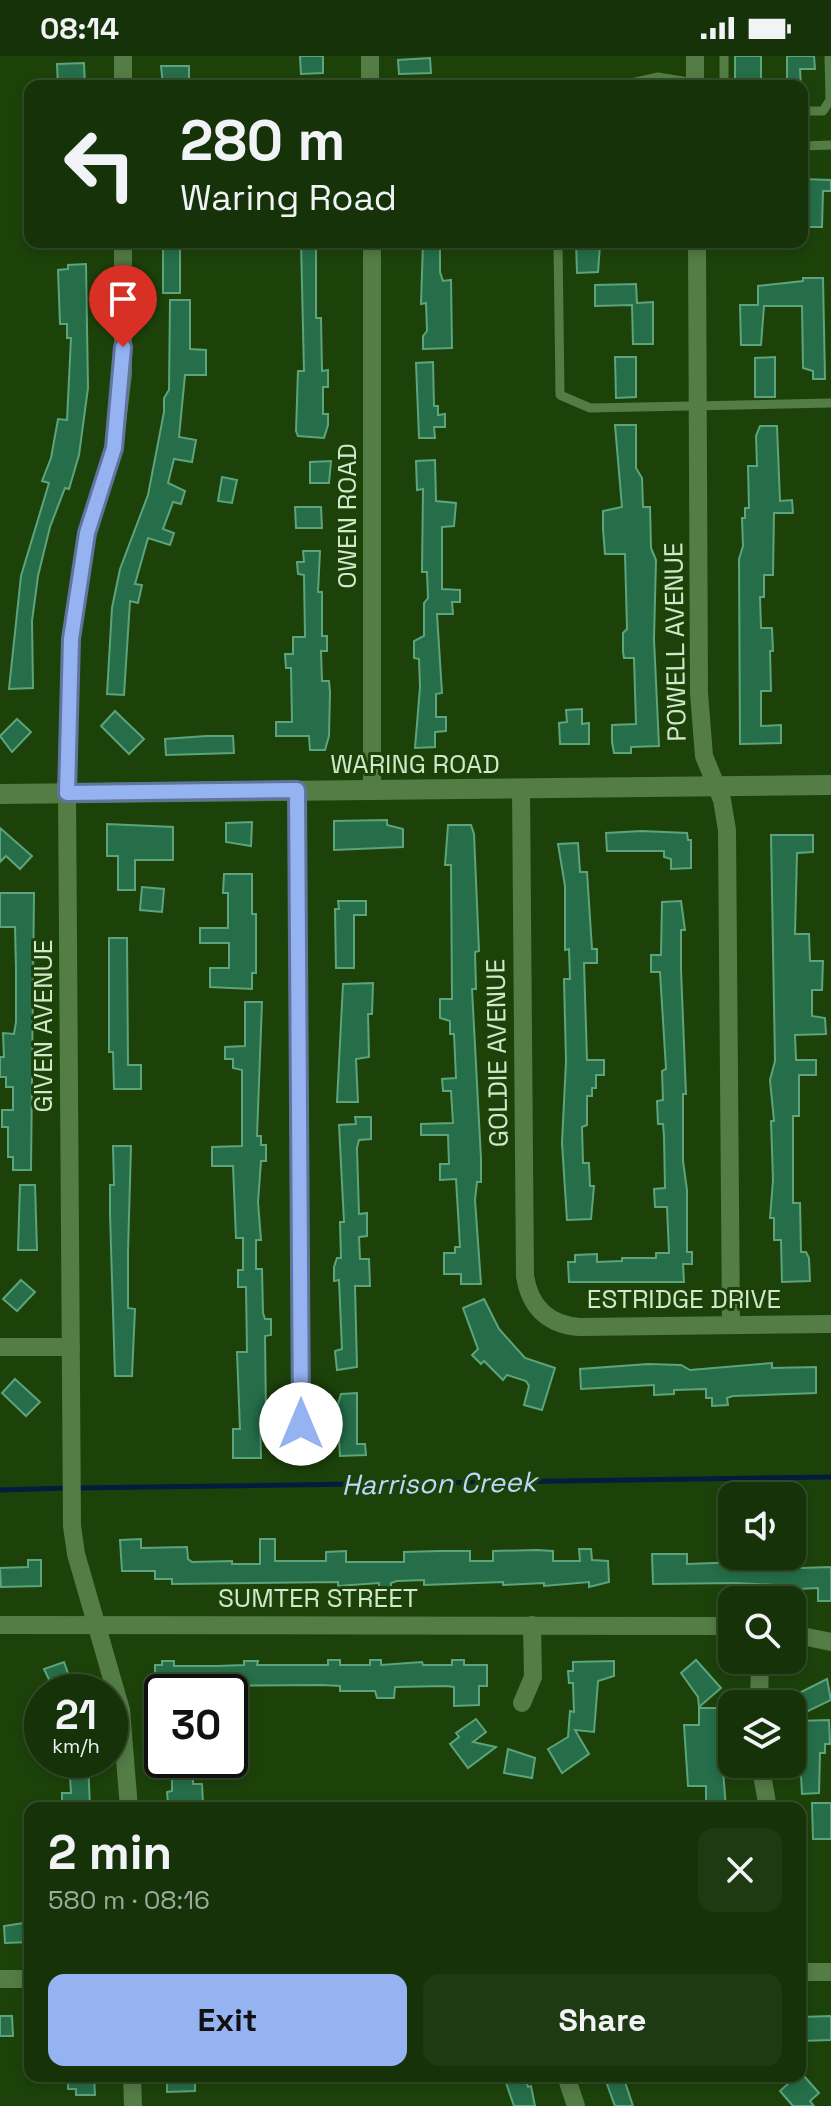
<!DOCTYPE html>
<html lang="en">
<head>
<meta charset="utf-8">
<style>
  :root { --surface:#153208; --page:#1e3a12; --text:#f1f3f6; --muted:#9daa9c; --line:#344d29; --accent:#95b2f1 }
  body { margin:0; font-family:"Space Grotesk",sans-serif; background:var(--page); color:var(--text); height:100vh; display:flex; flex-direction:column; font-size:30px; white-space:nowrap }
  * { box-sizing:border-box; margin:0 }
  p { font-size:26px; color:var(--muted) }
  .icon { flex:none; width:44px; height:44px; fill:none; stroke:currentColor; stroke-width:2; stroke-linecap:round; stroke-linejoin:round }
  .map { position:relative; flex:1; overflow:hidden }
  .drawer { position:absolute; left:24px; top:1746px; width:782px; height:280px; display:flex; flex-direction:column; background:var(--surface); border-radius:16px; box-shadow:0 4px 12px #0003,0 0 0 2px var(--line) }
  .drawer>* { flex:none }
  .banner { position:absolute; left:24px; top:24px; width:784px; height:168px; border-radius:16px; box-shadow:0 4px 12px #0003,0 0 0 2px var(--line); background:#153208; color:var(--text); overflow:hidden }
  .controls { position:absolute; left:718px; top:1426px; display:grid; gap:16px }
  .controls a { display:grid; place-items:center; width:88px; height:88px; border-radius:16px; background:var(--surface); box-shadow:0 4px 12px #0003,0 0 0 2px var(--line); font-size:40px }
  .speed { position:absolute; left:24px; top:1618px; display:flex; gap:16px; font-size:40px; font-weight:700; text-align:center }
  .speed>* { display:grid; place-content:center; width:104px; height:104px; border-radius:50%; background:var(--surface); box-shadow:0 4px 12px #0003,0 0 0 2px var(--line); line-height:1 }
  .speed small { font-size:20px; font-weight:400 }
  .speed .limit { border:4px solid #111; border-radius:12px; background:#fff; color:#111 }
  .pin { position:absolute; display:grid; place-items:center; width:68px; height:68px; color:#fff; margin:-82px -34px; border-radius:50% 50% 50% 0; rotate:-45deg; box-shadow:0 0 8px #0007 }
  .pin .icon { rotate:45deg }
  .me { position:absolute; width:88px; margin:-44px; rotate:0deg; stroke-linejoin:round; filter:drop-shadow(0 0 6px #0008) }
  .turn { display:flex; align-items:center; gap:28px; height:168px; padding:0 24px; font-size:36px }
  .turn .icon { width:104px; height:104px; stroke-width:2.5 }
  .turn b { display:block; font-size:56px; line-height:68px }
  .round { display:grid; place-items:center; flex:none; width:84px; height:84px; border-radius:16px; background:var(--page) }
  .headline { display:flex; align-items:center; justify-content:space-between; height:136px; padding:0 24px }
  h1 { font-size:48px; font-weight:600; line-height:60px }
  .action { display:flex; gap:16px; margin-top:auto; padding:16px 24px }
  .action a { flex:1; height:92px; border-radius:16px; background:var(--accent); color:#111; font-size:32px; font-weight:600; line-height:92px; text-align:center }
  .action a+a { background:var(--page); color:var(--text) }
  .status { display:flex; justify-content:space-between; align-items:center; height:56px; padding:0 40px; background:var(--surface); direction:ltr }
  .status svg { height:22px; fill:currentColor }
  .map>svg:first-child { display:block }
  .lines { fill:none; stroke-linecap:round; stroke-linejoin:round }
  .stream { stroke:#041c3d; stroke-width:5 }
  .building { fill:#256e49; stroke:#5da37b; stroke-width:2 }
  .service { stroke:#547c45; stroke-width:9 }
  .minor { stroke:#547c45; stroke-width:18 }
  .tertiary { stroke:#547c45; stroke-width:20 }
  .route-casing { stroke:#61749d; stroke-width:20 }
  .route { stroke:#95b2f1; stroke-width:14 }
  .labels { text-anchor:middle; stroke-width:6; stroke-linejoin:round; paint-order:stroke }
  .street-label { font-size:26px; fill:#d2e8ca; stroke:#1c420a }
  .water-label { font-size:28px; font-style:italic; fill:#bdd7fc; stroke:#1c420a }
</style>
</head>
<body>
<div class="status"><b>08:14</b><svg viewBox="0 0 49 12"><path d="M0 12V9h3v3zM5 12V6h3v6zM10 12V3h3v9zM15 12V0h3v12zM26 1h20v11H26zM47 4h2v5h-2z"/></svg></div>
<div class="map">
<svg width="831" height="2050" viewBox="0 0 831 2050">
  <rect width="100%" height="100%" fill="#1c420a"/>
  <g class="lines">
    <!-- stream -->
    <g class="stream">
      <polyline points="77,1432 831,1421"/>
      <polyline points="0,1434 67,1432"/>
    </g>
  </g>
  <!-- building -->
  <g class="building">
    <polygon points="300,0 323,0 323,17 301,18"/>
    <rect x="735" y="0" width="26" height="30"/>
    <polygon points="787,0 814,0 815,13 800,13 801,30 787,30"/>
    <polygon points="430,2 431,17 399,18 398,4"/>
    <polygon points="84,7 85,30 58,30 57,8"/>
    <polygon points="161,10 189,10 189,30 163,30"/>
    <polygon points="802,123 831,124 831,135 823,135 822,171 803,171"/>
    <rect x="163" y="186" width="17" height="51"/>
    <polygon points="301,186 316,186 316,262 321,262 322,315 328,314 328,331 323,331 323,358 328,358 328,369 324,382 298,380 296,375 298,315 304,315"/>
    <polygon points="423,186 440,186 440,216 443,225 451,224 452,292 423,293 423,280 427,275 426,247 421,248"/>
    <polygon points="576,186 597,186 600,189 598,216 577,217"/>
    <polygon points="86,208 88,332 79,399 69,433 65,432 50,471 38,520 32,565 33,632 9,633 21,520 49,427 42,425 51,402 58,363 67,364 71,282 67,282 67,268 60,268 58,214 68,213 68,209"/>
    <polygon points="803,222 823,222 825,323 813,323 813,315 803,312 802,250 764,250 761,289 741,289 740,249 758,249 758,230 803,225"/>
    <polygon points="636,228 637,247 653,246 653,288 633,288 632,249 595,250 595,229"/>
    <polygon points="170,244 190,244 190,293 206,294 206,319 185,319 179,381 196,384 192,406 174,403 168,427 185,435 181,448 173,446 163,473 174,477 170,489 148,482 135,528 142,529 138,547 130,545 124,639 107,638 112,552 120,513 148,439 164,356 164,342 169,334"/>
    <polygon points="615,301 636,301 636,341 616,342"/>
    <polygon points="775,301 775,341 755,341 755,302"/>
    <polygon points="433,306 434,350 438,350 438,359 445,358 445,371 434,371 435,382 419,382 416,307"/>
    <polygon points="615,369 636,369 636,412 642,422 643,451 650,451 651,492 656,504 654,583 659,690 631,691 631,697 614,697 612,686 612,669 636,668 634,602 624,602 623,596 623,577 627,573 625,498 605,498 603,473 603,455 622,451"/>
    <polygon points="760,370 777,370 780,445 792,444 793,457 774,457 773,519 764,519 764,541 760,541 761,572 772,572 773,595 770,595 771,635 761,635 761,670 781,669 781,687 740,688 739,503 743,490 742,462 745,462 745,452 749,452 748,410 757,410 756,380"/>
    <polygon points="435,404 436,445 456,447 454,470 442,471 442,533 460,534 460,546 452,546 453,558 437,558 442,637 436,638 436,661 446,661 446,675 435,676 435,691 415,692 420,631 419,603 414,602 414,585 424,580 424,547 428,542 427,516 422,516 423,433 417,434 416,405"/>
    <polygon points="331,405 329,427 310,427 310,406"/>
    <polygon points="222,421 237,424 232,447 218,445"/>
    <polygon points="295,451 321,451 322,472 296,472"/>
    <polygon points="303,495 320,495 318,536 322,536 322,580 327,580 327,595 321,595 322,625 329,625 330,636 329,680 325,694 310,694 309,680 276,680 276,666 292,666 291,612 286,612 285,598 293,598 293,581 305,581 304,519 298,518 297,506 304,506"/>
    <polygon points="582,653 582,668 589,667 589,688 560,688 559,667 567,666 566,654"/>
    <polygon points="115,655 144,683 129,698 101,670"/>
    <polygon points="17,663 31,676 12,696 0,680"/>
    <polygon points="206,680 233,680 234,697 166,699 165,683"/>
    <polygon points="387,764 387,769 403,773 403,791 334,794 334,765"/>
    <polygon points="252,766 251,790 226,786 226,767"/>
    <polygon points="107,768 173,771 173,804 135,804 135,834 118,834 118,800 107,800"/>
    <polygon points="448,769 471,769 474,778 479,895 475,896 476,933 472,933 481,1103 481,1126 477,1126 475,1144 481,1228 461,1228 461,1218 444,1218 444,1197 455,1197 455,1191 460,1191 456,1123 440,1124 440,1108 449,1108 448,1079 421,1079 421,1068 453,1067 451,1035 443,1035 442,1023 456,1022 454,978 450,978 450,965 440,962 440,943 452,943 451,809 445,809"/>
    <polygon points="0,772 32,800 20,813 6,800 0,806"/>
    <polygon points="642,775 687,777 688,784 691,784 691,812 671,813 671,803 664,801 664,795 607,795 606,777"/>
    <polygon points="771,779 813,779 813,796 797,797 795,878 809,878 810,905 823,905 822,934 812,934 812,960 825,962 826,978 795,979 796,1004 816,1004 816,1019 799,1019 799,1060 793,1060 793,1147 800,1147 801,1196 806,1196 809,1202 810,1225 782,1226 781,1184 774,1184 774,1162 770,1162 773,1124 771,1065 774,1065 770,1024 775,1005"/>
    <polygon points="578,787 580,816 587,816 592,893 597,893 597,907 584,907 587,1004 604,1004 604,1019 596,1019 596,1032 592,1032 592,1040 587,1040 587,1069 582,1071 583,1107 589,1107 590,1130 594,1130 591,1163 567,1164 562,1087 566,1005 564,923 570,923 569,893 565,894 565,830 558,788"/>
    <polygon points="224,818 252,818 252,858 256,858 256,917 252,917 252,933 210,931 210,912 229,912 229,887 200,887 200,872 228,872 228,837 223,837"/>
    <polygon points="142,831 164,833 162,856 140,854"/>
    <polygon points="0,837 34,837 31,1114 13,1114 13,1101 8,1101 8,1071 2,1071 2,1054 13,1054 13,1031 6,1031 6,1021 0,1021 0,1001 4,1001 3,977 14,978 16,966 16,913 15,871 0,871"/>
    <polygon points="338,845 366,845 366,859 354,859 354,912 336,912 335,853 339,853"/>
    <polygon points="681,845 685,874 681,874 681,914 686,1038 683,1038 683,1105 687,1134 687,1196 692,1196 692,1208 683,1208 684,1226 569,1226 568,1206 575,1206 575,1199 597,1198 597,1206 622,1205 622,1202 656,1202 656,1197 669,1197 667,1151 655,1151 654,1133 665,1132 664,1080 663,1068 658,1068 657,1045 663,1044 662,1015 666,1013 660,916 651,916 651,899 661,899 662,846"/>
    <polygon points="109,882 127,882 128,1009 141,1009 141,1033 114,1033 113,996 109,996"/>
    <polygon points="373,927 372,958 368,958 369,1001 356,1003 358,1046 337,1046 343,928"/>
    <polygon points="245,946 262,946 257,1080 261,1080 261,1089 266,1089 266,1105 261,1105 258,1146 261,1184 256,1184 256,1213 262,1213 263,1257 265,1263 271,1263 271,1279 265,1280 266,1362 260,1362 261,1402 233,1402 233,1373 240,1373 237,1296 247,1296 246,1231 238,1231 238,1214 243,1214 243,1182 236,1182 233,1110 212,1110 212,1091 242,1090 242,1014 233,1012 233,1003 225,1003 225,991 245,990"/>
    <polygon points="355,1061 371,1061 371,1083 359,1084 357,1092 359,1158 367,1157 367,1180 359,1181 360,1203 369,1203 370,1230 355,1230 357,1311 337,1314 335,1295 342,1293 339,1224 334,1225 334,1211 337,1202 341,1202 340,1166 344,1166 339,1069 356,1068"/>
    <polygon points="113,1090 131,1090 128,1196 128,1252 135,1253 132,1320 115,1320 110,1158 110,1129 114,1129"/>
    <polygon points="20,1129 35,1129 37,1194 18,1194"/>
    <polygon points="21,1224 35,1236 17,1255 3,1243"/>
    <polygon points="484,1243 499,1273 525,1302 555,1312 542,1354 524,1349 529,1330 526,1325 507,1319 503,1324 484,1305 481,1308 472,1299 478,1293 463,1252"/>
    <polygon points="772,1307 772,1312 816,1311 816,1337 733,1340 727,1342 728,1349 712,1350 712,1342 706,1342 706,1333 674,1334 674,1338 654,1339 654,1329 581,1333 580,1313 648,1308 681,1309 690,1314"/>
    <polygon points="15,1323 40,1346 26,1360 2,1337"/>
    <polygon points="357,1337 357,1388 365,1388 366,1399 340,1400 337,1351 341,1338"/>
    <polygon points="141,1483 141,1492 187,1491 188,1503 192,1506 232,1505 232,1508 260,1508 260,1483 275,1483 275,1505 326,1505 326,1496 346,1495 346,1506 404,1506 404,1496 439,1495 470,1495 470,1505 493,1505 493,1495 537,1494 553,1495 553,1505 580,1505 579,1493 591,1493 592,1504 608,1505 609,1526 589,1531 589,1526 544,1530 544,1527 503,1529 503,1526 424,1529 424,1524 397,1525 391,1527 391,1531 379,1531 379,1527 338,1530 338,1526 172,1528 172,1523 155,1523 155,1515 122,1515 120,1484"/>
    <polygon points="652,1498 687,1498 687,1508 741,1506 741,1500 801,1502 801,1512 831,1511 831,1545 818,1545 818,1532 775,1534 775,1529 735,1527 653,1528"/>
    <polygon points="28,1504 41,1504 41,1530 1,1531 0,1512 28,1511"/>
    <polygon points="328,1604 340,1604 340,1609 370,1609 370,1604 381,1604 381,1609 422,1606 423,1609 452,1609 452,1604 464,1604 464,1609 487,1609 487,1630 479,1630 479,1649 454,1650 454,1631 446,1630 395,1631 394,1642 377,1642 375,1635 340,1635 340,1630 322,1629 155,1630 155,1609 162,1609 162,1605 174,1605 174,1610 217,1610 244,1609 244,1605 258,1605 257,1609 328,1609"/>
    <polygon points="696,1604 721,1632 699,1651 698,1641 681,1617"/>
    <polygon points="614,1605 614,1620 598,1625 594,1676 575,1674 589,1698 562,1717 548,1693 568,1681 570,1655 574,1656 573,1627 569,1627 568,1615 573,1615 573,1606"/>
    <polygon points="64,1606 73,1631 55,1636 44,1613"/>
    <polygon points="827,1623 831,1644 804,1657 795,1639"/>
    <polygon points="699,1652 718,1652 726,1752 706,1752 706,1730 688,1730 684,1669 699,1669"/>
    <polygon points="476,1663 486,1676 473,1686 496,1691 468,1712 450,1688 459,1681 456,1677"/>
    <polygon points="829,1664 830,1688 825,1688 825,1697 820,1697 819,1737 802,1738 798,1665"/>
    <polygon points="508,1693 535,1702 532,1722 504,1717"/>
    <polygon points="69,1704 88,1704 90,1752 62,1752 62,1737 71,1737"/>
    <polygon points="172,1704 187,1704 188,1720 193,1720 193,1728 202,1728 203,1747 193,1747 194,1752 173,1752 173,1748 168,1748 167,1736 172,1735"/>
    <polygon points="812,1747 831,1747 831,1783 813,1783"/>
    <polygon points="30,1866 30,1886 5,1887 4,1870"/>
    <polygon points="0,1960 12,1960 13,1980 0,1980"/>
    <polygon points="831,1960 831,1984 800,1985 800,1961"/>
    <polygon points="68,2020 94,2020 95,2039 76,2039 76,2033 68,2033"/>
    <polygon points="604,2020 623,2020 633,2050 615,2050"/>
    <polygon points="787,2020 804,2020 819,2037 810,2045 814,2050 793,2050 780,2035 791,2025"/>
    <polygon points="167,2021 195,2021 195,2035 167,2036"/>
    <polygon points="525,2021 528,2031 531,2030 535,2050 514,2050 506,2027"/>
  </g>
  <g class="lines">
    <!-- service -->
    <g class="service">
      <polyline points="724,0 724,30"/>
      <polyline points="569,30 627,28 658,21 695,27"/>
      <polyline points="802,55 823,55 830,44 829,0"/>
      <polyline points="802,90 831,89"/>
      <polyline points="558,186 560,339 590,352 831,347"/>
    </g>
    <!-- minor -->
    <g class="minor">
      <polyline points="123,0 123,30"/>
      <polyline points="370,0 370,30"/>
      <polyline points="695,0 695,30"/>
      <polyline points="123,186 123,318 114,392 87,477 71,583 67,737 72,1470 76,1498 121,1654 129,1752"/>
      <polyline points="697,186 699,637 704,700 722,744 727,774 731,1269"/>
      <path d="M521,733L525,1220C530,1252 549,1269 580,1271L831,1268"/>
      <polyline points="297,734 301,1368"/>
      <polyline points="372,734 372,186"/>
      <polyline points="0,1291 71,1291"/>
      <polyline points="0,1569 732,1570"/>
      <polyline points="792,1578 831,1586"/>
      <polyline points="522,1647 533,1621 532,1569"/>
      <polyline points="759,1648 760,1604"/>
      <polyline points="760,1708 768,1752"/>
      <polyline points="800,1916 831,1916"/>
      <polyline points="0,1923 30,1923"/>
      <polyline points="132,2020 133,2050"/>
      <polyline points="566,2020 576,2050"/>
    </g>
    <!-- tertiary -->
    <polyline class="tertiary" points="0,738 831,729"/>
  </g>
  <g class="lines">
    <!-- route casing -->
    <g class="route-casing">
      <polyline id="route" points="123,291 114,392 87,477 71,583 67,737 297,734 301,1368"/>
    </g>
    <!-- route -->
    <use href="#route" class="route"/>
  </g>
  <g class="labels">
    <!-- street labels -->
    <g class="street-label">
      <text transform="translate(347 460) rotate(-90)" y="9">OWEN ROAD</text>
      <text transform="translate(675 586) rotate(-91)" y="9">POWELL AVENUE</text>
      <text x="415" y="717">WARING ROAD</text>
      <text transform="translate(43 970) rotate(-90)" y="9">GIVEN AVENUE</text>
      <text transform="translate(497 997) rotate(-91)" y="9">GOLDIE AVENUE</text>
      <text x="684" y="1252">ESTRIDGE DRIVE</text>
      <text x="318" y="1551">SUMTER STREET</text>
    </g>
    <!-- water labels -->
    <g class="water-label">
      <text transform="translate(439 1427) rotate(-1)" y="10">Harrison Creek</text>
    </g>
  </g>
</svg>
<div class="controls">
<a><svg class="icon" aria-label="sound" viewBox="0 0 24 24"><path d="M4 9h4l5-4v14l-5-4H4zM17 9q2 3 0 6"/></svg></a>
<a><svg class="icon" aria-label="search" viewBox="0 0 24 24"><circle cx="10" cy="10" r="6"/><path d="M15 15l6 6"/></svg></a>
<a><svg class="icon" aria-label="layers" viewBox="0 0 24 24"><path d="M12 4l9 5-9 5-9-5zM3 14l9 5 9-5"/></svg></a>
</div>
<div class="speed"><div>21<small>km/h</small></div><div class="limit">30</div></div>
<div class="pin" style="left:123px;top:291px;background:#d93025"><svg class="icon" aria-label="arrive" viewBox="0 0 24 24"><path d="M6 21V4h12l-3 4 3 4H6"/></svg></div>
<svg class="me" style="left:301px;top:1368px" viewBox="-20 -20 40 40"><circle r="19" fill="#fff"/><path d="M0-13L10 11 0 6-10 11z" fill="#95b2f1"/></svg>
<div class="banner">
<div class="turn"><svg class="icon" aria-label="left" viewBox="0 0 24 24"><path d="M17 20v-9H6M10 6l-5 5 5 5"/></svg><div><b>280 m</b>Waring Road</div></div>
</div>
<section class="drawer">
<div class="headline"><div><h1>2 min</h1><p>580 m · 08:16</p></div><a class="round"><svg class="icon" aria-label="close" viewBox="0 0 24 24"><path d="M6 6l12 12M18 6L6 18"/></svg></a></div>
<div class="action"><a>Exit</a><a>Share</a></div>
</section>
</div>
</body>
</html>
